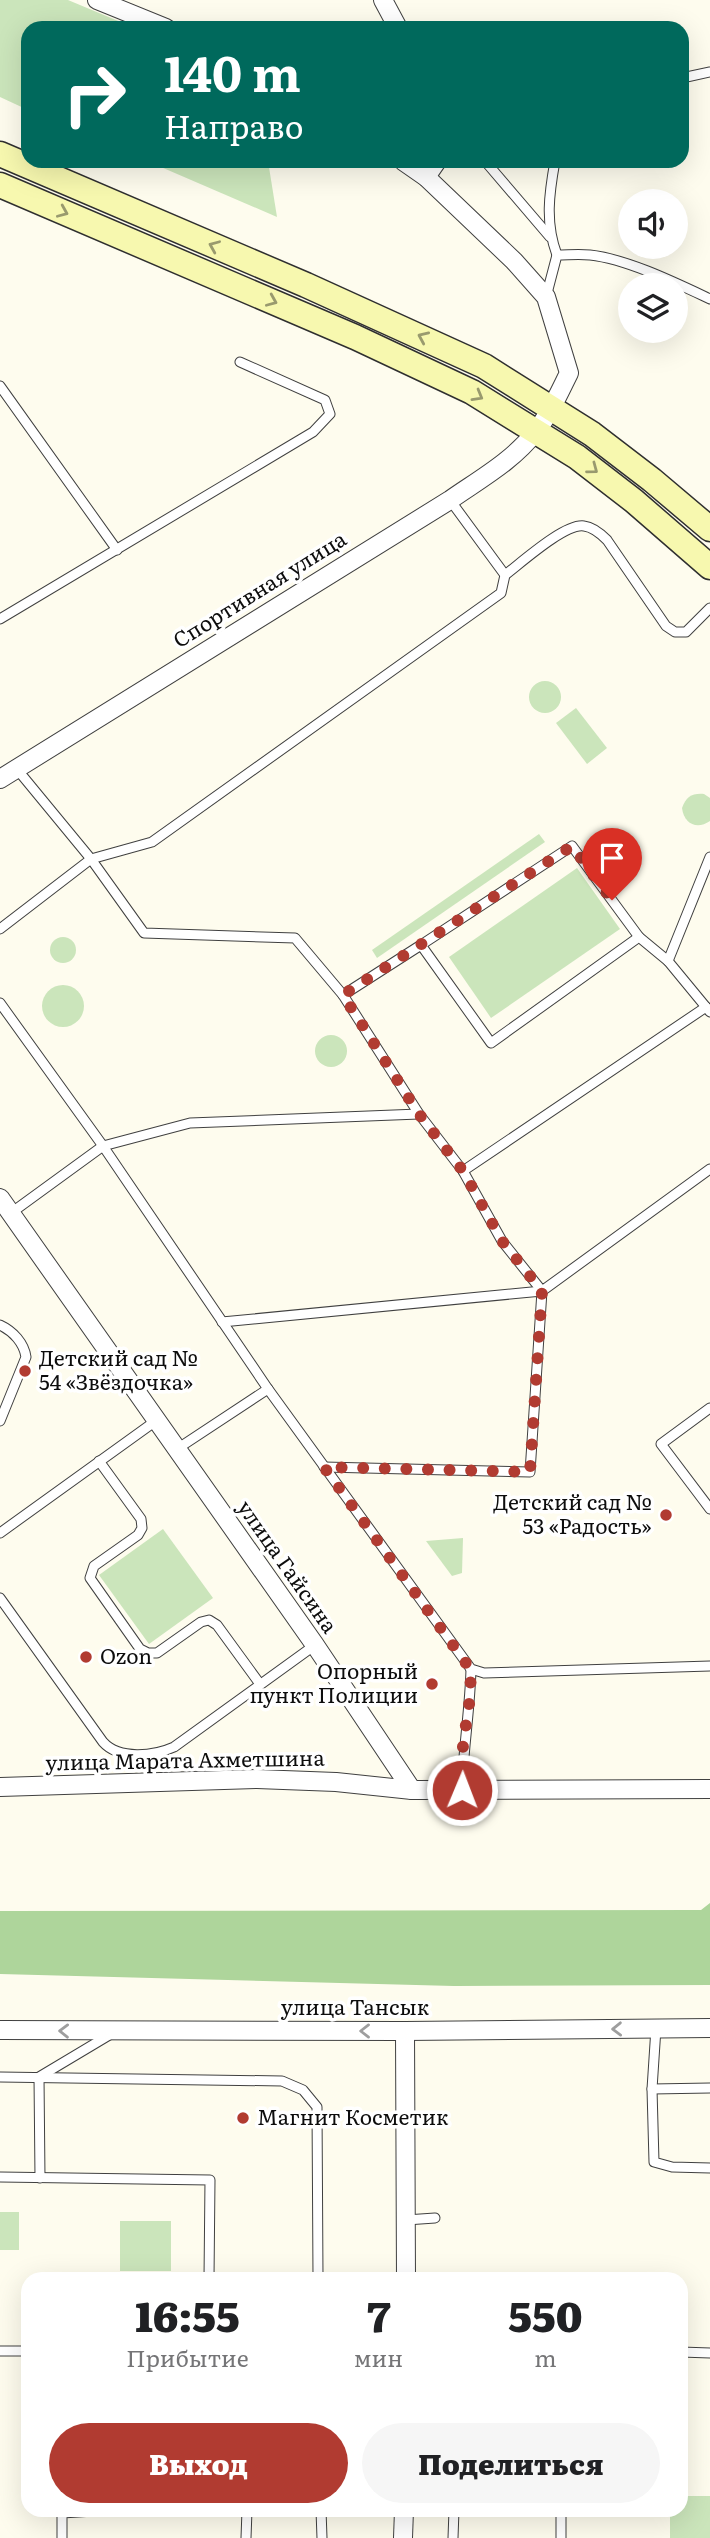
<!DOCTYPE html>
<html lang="ru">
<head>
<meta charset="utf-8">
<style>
  :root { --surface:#fff; --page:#f6f6f6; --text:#202124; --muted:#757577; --accent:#b13b31 }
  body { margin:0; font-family:Literata,serif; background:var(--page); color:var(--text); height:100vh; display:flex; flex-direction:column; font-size:26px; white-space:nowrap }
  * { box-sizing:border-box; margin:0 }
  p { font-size:23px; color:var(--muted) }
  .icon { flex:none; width:38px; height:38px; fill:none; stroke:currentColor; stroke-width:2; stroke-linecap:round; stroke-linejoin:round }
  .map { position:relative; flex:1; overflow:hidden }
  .drawer { position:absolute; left:21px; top:2272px; width:667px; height:245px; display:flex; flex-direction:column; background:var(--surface); border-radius:21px; box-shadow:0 7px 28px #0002 }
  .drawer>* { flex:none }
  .guide { position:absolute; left:21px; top:21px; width:668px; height:147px; border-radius:21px; box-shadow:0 7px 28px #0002; background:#00695c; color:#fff; overflow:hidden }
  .controls { position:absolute; left:618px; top:189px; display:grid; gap:14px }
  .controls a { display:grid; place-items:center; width:70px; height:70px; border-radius:50%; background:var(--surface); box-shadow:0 7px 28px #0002; font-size:35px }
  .pin { position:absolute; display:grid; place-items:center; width:60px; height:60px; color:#fff; margin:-72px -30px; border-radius:50% 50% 50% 0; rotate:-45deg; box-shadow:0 0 7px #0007 }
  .pin .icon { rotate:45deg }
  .me { position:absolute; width:77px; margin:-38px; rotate:1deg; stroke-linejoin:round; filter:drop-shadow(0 0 5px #0008) }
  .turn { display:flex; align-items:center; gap:24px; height:147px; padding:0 28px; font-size:32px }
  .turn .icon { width:91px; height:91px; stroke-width:2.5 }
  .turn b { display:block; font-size:49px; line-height:60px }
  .eta { display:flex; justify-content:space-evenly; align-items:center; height:119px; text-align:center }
  .eta b { font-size:42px; font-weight:800; line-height:49px }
  .action { display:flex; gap:14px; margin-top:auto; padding:14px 28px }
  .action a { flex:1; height:80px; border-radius:42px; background:var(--accent); color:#fff; font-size:28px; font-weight:800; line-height:80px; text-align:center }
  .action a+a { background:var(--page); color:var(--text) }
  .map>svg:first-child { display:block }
  .green { fill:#cbe5bb }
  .forest { fill:#aed59b }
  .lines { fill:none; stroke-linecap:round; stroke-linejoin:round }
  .lane-casing { stroke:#404040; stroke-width:11 }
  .street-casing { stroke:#404040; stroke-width:20 }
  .secondary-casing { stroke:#2f2f2f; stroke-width:27 }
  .lane { stroke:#fff; stroke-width:9 }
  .street { stroke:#fff; stroke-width:18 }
  .secondary { stroke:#f7f8af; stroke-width:24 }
  .oneway { stroke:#999a6e }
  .oneway2 { stroke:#9e9e9e }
  .route { stroke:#b13b31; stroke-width:12; stroke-dasharray:0 21.6 }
  .poi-dot { fill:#b13b31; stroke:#fff; stroke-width:2.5 }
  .labels { text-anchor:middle; stroke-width:7; stroke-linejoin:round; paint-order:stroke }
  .street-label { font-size:21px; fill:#0d0d0d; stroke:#fff }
  .poi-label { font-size:21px; fill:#0d0d0d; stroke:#fff; text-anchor:start }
</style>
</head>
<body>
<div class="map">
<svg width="710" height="2538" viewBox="0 0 710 2538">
  <rect width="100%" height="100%" fill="#fefcee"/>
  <!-- green -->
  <g class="green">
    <polygon points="0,0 68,0 135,28 28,28 28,110 0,97"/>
    <polygon points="147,161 268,161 277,217"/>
    <circle cx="545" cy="697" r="16"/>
    <polygon points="576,708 607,748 587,764 556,723"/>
    <path d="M704,794L710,798V821C697,830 684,824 682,808C686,797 692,793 704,794Z"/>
    <polygon points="539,834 545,842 377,958 372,950"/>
    <polygon points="577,868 620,929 491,1018 449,957"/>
    <circle cx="63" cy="950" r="13"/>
    <circle cx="63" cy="1006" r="21"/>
    <circle cx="331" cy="1051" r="16"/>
    <polygon points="163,1529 213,1598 149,1644 99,1575"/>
    <polygon points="463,1538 462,1573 452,1576 426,1541"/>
    <rect x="0" y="2212" width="19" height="38"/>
    <rect x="120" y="2221" width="51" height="50"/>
    <polygon points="681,2496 710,2496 710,2538 670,2538 670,2510 681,2510"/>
  </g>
  <!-- forest -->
  <polygon class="forest" points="710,1903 710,1985 454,1986 0,1974 0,1911 701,1910"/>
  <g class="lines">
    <!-- lane casing -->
    <g class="lane-casing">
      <g id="lane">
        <polyline points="682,78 710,72"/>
        <polyline points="485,161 550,237"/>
        <path d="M555,161C549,194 545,223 557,255"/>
        <path d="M546,297L557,255C568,255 579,254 590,255C627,259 676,283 710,299"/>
        <polyline points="0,386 117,550"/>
        <path d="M505,575C521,563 565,523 584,526C593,527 601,534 607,540L666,626L675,632H686L710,608"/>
        <polyline points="0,619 313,432 330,414 325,400 240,362"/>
        <polyline points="16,768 91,859 144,933 295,938 343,995"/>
        <polyline points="710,857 668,961 639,937 491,1043 421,945 343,995 419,1114 463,1171 502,1241 542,1291 710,1169"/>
        <polyline points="0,929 91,859 152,842 501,593 505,575 450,500"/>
        <polyline points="421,945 572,846 639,937"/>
        <polyline points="668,961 710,1012"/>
        <polyline points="0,1003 103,1146 268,1389 471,1669 484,1673 710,1666"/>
        <polyline points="463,1171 706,1007"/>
        <polyline points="11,1213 103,1146 190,1123 419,1114"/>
        <polyline points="222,1322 542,1291 530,1472 324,1467"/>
        <path d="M0,1325C13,1331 24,1343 26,1357L0,1421"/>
        <polyline points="710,1408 661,1444 710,1509"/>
        <polyline points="177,1449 268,1389"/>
        <polyline points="99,1461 141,1519 142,1528 138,1535 94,1566 90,1578 140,1649 148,1653 157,1653 201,1622 209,1620 217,1625 260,1684"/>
        <polyline points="0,1533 157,1420"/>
        <path d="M0,1598L103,1742C119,1760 154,1756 174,1747L315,1645"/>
        <path d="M462,1790C463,1750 470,1710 471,1669"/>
        <polyline points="656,2028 652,2089 654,2162 672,2167 710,2168"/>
        <polyline points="0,2077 282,2081 303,2090 317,2107 318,2278"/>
        <polyline points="652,2089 710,2088"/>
        <polyline points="0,2177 210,2180 209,2278"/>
        <polyline points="40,2178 39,2077 111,2034"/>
        <polyline points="406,2220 435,2218"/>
        <polyline points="0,2351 28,2351"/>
        <polyline points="681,2352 710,2353"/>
        <polyline points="321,2510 322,2538"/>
        <polyline points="62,2538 62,2513 110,2510"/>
        <polyline points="246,2538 247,2510"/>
        <polyline points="453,2538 454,2510"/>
        <polyline points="561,2538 561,2510"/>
      </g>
    </g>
    <!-- street casing -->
    <g class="street-casing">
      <g id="street">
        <polyline points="97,0 166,28"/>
        <polyline points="383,0 398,28"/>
        <polyline points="426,177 437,161"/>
        <path d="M0,779L450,500C480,479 513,461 536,431C550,414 559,393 569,373L546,297L514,261L426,177L403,161"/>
        <polyline points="0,1198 315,1645 412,1790"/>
        <polyline points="0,1787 257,1779 336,1782 412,1790 710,1789"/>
        <polyline points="0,2030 405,2031 710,2028"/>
        <polyline points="405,2031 406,2278"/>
        <polyline points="403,2538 404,2510"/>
      </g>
    </g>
    <!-- secondary casing -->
    <g class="secondary-casing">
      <g id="secondary">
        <polyline points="0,154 306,285 484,366 592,434 652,480 710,529"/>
        <polyline points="0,185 355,337 472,392 577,457 634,501 710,567"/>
      </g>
    </g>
    <!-- lane -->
    <use href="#lane" class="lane"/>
    <!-- street -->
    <use href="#street" class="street"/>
    <!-- secondary -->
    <use href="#secondary" class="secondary"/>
  </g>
  <!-- one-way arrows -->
  <defs><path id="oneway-chevron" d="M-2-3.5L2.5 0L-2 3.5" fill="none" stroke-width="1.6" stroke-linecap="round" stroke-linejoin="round" transform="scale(1.75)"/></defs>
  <g class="oneway">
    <use href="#oneway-chevron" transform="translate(63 212) rotate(23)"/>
    <use href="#oneway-chevron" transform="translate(214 246) rotate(-157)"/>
    <use href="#oneway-chevron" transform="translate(272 301) rotate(23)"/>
    <use href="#oneway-chevron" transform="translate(423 337) rotate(-156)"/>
    <use href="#oneway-chevron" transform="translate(478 396) rotate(30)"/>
    <use href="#oneway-chevron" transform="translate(593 469) rotate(37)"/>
  </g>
  <g class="oneway2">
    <use href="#oneway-chevron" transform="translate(617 2029) rotate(179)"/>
    <use href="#oneway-chevron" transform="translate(64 2031) rotate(-179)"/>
    <use href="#oneway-chevron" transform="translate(365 2031) rotate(-180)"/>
  </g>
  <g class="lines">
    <!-- route -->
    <polyline class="route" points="462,1790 463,1744 470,1698 471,1670 324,1467 530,1472 542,1291 502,1241 463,1171 419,1114 343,995 572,846 612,900"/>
  </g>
  <!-- markers -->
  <g class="poi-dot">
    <circle cx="25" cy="1371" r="7"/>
    <circle cx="666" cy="1515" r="7"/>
    <circle cx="86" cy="1657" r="7"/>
    <circle cx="432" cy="1684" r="7"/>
    <circle cx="243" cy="2118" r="7"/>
  </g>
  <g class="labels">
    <!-- street labels -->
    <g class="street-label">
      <text transform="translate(260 590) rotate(-32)" y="7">Спортивная улица</text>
      <text transform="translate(287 1567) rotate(55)" y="7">улица Гайсина</text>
      <text transform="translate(185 1761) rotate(-1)" y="7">улица Марата Ахметшина</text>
      <text x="355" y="2015">улица Тансык</text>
    </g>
    <!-- poi labels -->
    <g class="poi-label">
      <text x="39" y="1366">Детский сад №<tspan x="39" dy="24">54 «Звёздочка»</tspan></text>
      <text x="652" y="1510" text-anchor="end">Детский сад №<tspan x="652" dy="24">53 «Радость»</tspan></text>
      <text x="100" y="1664">Ozon</text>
      <text x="418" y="1679" text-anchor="end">Опорный<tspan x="418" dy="24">пункт Полиции</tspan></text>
      <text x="257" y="2125">Магнит Косметик</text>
    </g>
  </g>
</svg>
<div class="controls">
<a><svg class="icon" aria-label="sound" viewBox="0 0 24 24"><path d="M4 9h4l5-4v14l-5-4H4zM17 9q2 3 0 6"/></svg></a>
<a><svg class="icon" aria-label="layers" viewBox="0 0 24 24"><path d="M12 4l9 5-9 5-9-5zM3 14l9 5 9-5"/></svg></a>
</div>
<div class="pin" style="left:612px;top:900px;background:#d93025"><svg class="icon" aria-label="arrive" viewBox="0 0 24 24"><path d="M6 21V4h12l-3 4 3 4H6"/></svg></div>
<svg class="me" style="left:462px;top:1790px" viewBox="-20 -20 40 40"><circle r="17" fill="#b13b31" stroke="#fff" stroke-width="3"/><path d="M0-11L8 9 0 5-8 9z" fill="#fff"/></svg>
<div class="guide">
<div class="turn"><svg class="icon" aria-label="right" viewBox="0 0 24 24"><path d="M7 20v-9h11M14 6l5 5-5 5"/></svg><div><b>140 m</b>Направо</div></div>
</div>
<section class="drawer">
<div class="eta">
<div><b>16:55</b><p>Прибытие</p></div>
<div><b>7</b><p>мин</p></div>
<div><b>550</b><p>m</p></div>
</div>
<div class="action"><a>Выход</a><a>Поделиться</a></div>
</section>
</div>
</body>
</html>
